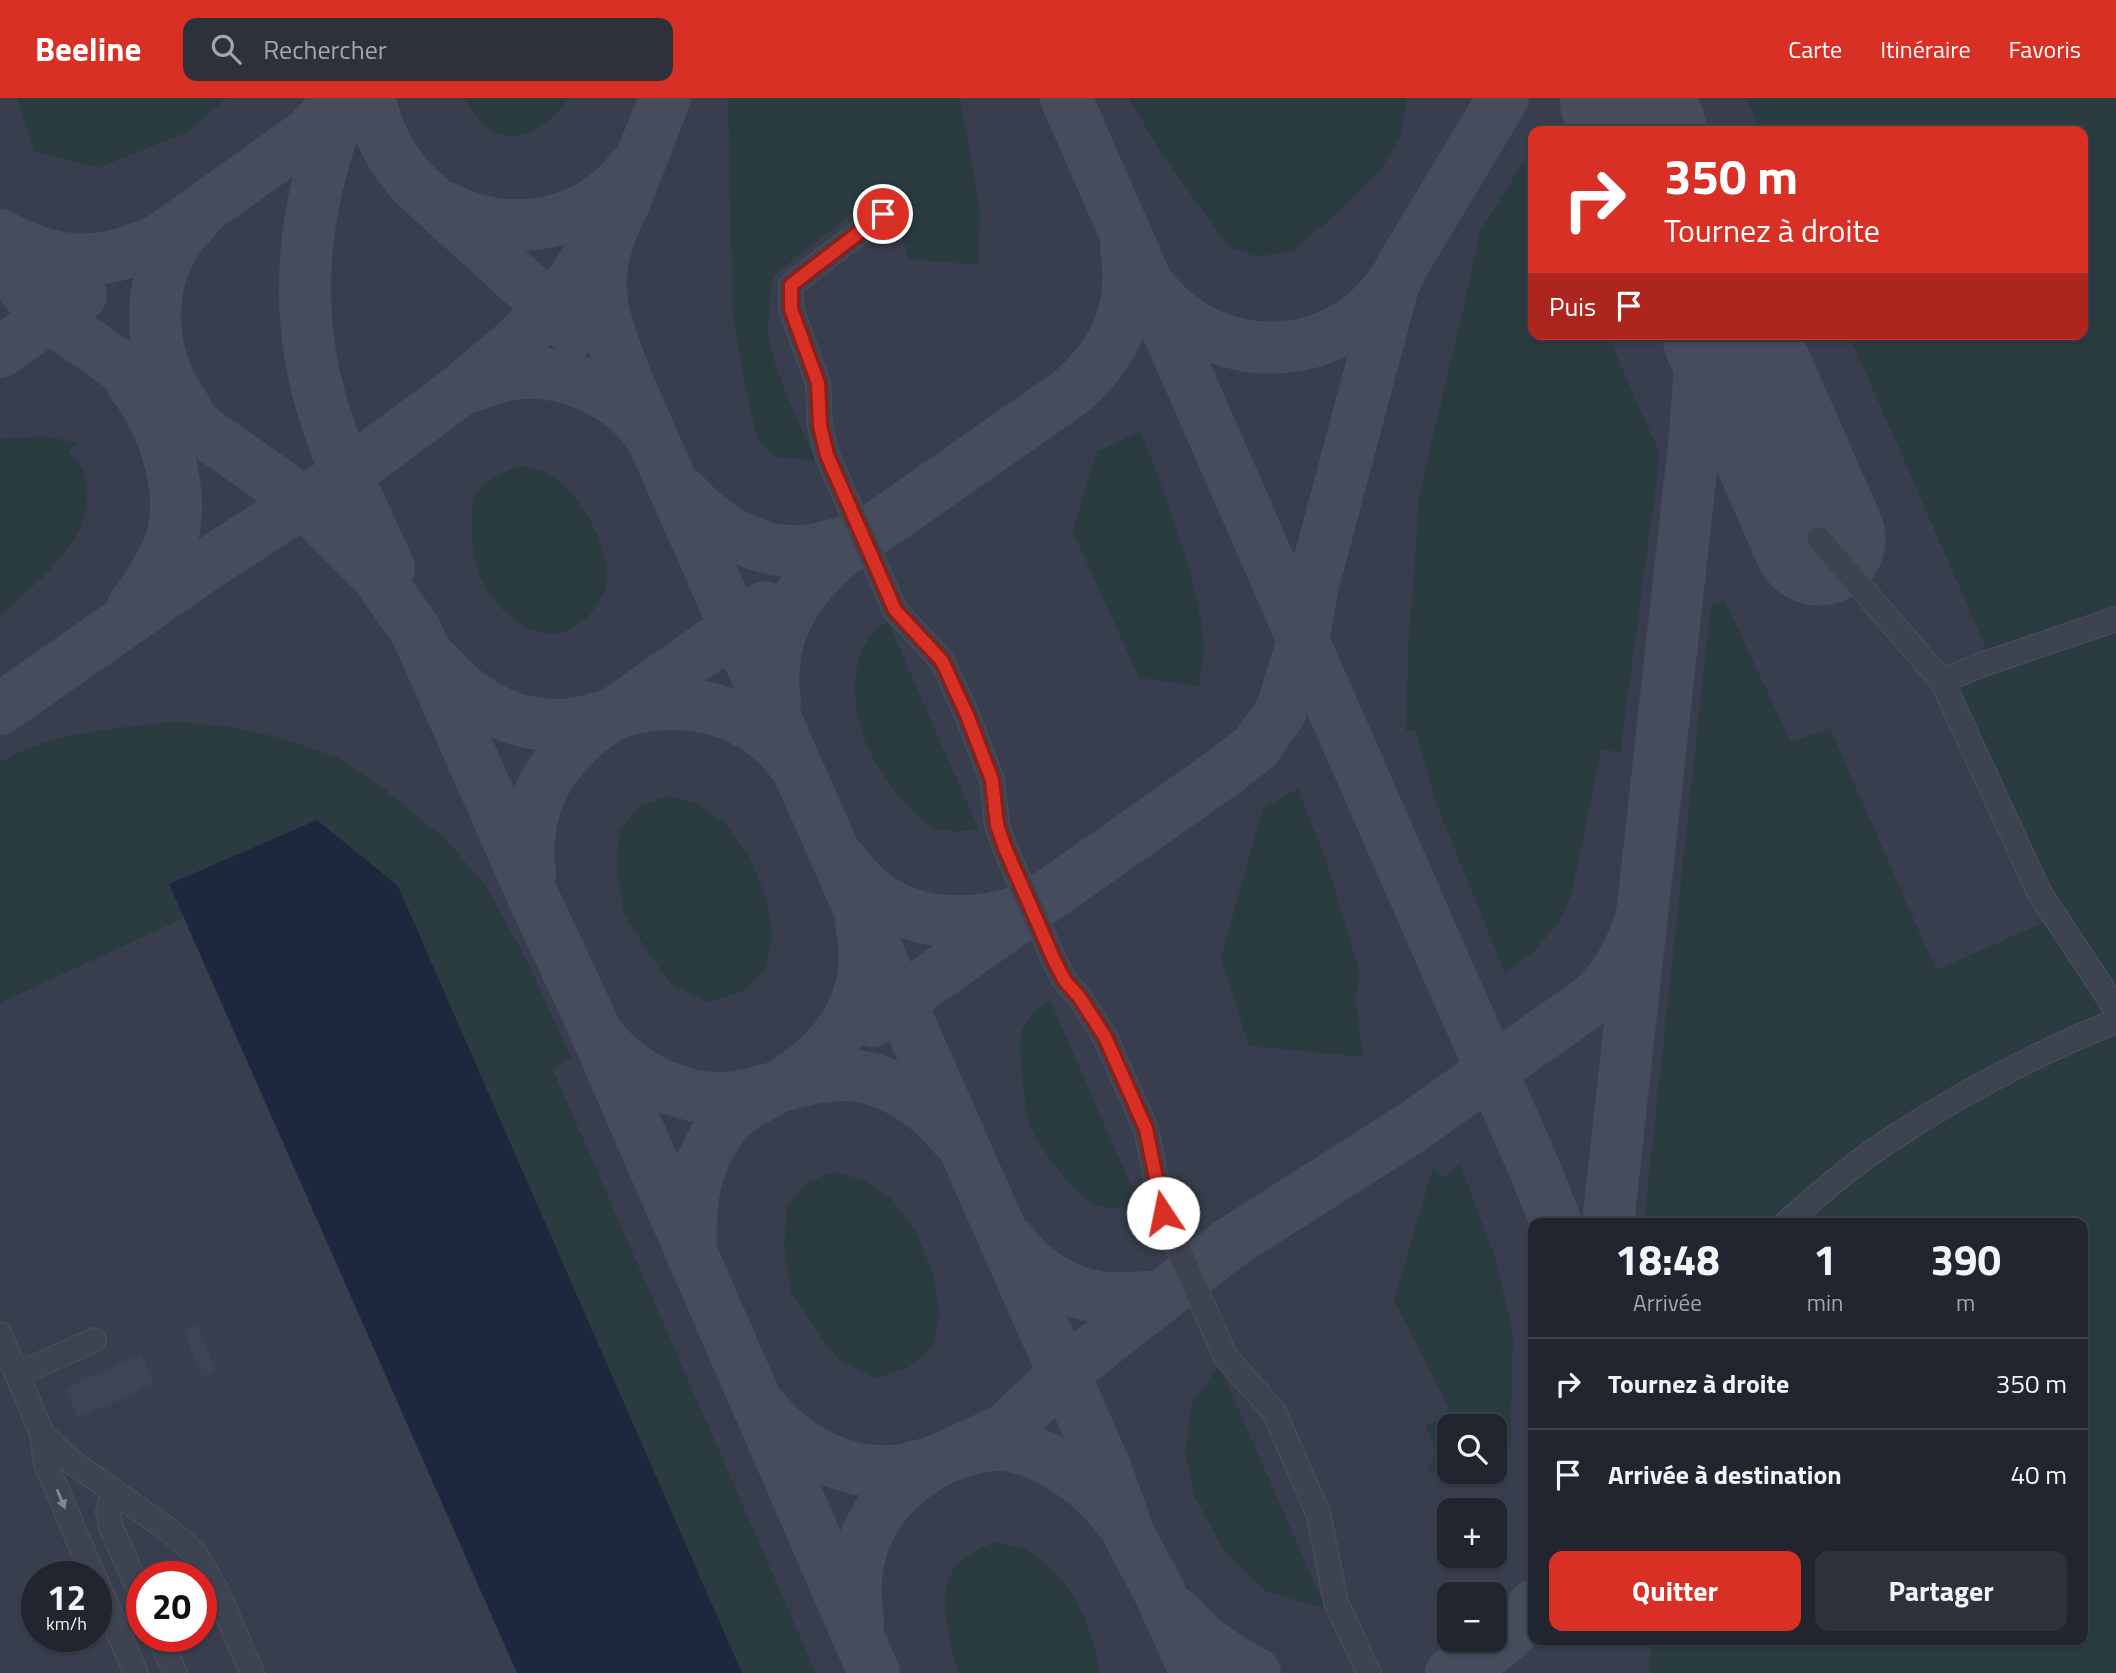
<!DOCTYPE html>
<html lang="fr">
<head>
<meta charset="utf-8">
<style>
  :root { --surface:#202530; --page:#2d313c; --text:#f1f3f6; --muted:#a2a5ab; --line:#3d424c; --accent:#d93025 }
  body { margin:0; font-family:"Titillium Web",sans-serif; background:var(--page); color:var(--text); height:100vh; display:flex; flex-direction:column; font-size:26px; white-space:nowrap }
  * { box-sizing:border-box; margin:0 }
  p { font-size:23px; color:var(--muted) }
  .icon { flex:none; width:38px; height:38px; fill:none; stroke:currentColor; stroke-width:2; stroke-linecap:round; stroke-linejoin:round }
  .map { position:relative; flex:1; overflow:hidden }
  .sheet { position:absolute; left:1528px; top:1120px; width:560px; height:427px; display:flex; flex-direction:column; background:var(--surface); border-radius:14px; box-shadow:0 2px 5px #0004,0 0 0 2px var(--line) }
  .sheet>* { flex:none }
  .hud { position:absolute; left:1528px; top:28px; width:560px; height:214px; border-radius:14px; box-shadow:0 2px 5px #0004,0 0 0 2px var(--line); background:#d93025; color:#fff; overflow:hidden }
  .tools { position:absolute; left:1437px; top:1316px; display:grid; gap:14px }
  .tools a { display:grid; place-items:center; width:70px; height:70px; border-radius:14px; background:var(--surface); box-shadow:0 2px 5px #0004,0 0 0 2px var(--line); font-size:35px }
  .speed { position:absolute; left:21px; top:1463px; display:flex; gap:14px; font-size:35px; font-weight:700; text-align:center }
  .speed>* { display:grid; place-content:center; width:91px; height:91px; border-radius:50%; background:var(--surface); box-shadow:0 2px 5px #0004,0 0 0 2px var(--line); line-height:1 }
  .speed small { font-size:18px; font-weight:400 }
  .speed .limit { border:10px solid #d22; background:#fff; color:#111 }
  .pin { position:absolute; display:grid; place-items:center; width:60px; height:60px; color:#fff; margin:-30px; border:4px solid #fff; border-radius:50%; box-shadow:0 2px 7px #0007 }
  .me { position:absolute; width:77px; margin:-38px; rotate:349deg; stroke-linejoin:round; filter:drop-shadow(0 0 5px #0008) }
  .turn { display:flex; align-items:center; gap:24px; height:147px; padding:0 21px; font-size:32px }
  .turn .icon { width:91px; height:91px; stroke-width:2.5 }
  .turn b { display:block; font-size:49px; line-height:60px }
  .then { display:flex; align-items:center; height:66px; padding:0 21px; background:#0003; gap:14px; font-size:26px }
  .eta { display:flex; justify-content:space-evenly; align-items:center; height:119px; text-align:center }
  .eta b { font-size:42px; font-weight:700; line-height:49px }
  .cta { display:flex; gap:14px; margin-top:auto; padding:14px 21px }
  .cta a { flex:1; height:80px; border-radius:14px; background:var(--accent); color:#fff; font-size:28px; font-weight:700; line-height:80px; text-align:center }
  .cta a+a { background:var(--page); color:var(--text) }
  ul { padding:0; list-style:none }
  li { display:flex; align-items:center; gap:21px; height:91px; padding:0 21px; border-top:2px solid var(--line) }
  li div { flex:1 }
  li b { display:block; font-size:26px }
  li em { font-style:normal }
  header { display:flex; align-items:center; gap:42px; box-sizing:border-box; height:98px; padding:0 35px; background:var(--accent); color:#fff }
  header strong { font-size:33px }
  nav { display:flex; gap:38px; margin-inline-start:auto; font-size:24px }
  .search { width:490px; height:63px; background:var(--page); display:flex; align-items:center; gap:18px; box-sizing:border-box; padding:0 24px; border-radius:14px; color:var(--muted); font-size:26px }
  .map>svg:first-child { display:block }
  .airport { fill:#383e4d; fill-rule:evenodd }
  .green { fill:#2b3c41 }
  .water { fill:#1d273d }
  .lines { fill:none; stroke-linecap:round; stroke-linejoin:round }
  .taxiway { stroke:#454c5b; stroke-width:52 }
  .runway { stroke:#454c5b; stroke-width:133 }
  .building { fill:#3c4555 }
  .minor-casing { stroke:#474c59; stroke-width:26 }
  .minor { stroke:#3d4350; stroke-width:23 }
  .oneway { fill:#828793 }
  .route-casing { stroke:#8d1f18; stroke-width:18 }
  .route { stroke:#d93025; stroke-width:12 }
</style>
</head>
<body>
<header>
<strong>Beeline</strong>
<div class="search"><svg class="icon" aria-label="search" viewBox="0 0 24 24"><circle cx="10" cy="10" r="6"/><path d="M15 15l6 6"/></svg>Rechercher</div>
<nav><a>Carte</a><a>Itinéraire</a><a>Favoris</a></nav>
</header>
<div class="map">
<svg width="2116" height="1575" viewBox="0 0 2116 1575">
  <rect width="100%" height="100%" fill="#2a3140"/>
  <!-- airport -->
  <path class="airport" d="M0,0H2116V1575H0ZM1533,33H2082V236H1533ZM1533,1125H2082V1542H1533ZM1449,1328H1494V1374H1449ZM1449,1412H1494V1458H1449ZM37,1479H96V1538H37ZM142,1479H201V1538H142ZM1449,1496H1494V1542H1449Z"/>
  <!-- green -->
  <g class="green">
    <polygon points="17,0 227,0 188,34 98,70 35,54"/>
    <path d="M466,0H569C557,14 544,30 526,36C499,46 474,24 466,0Z"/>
    <path d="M728,0H960L980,113L978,167L909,161L885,89L774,177C770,198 767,220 769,241C774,275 802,330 816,363L776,359L758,342L750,310L733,220Z"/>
    <polygon points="1129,0 1406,0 1401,39 1382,70 1327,124 1293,153 1257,159 1229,149 1160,54"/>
    <polygon points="1746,0 2116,0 2116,1575 1651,1575 1648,1565 1651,1563 1650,1542 2082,1542 2082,1125 1644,1125 1711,507 1725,503 1791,644 1830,630 1936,872 2057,819 1951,576 1989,557 1849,236 2082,236 2082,33 1761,33"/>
    <polygon points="1526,60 1533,70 1533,236 1607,236 1660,356 1620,654 1601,652 1571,798 1558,826 1531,856 1505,875 1436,705 1416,633 1406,633 1408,556 1420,394 1472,174 1479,135"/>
    <path d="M1141,333C1166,402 1196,472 1204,545C1205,558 1201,574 1199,588L1139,580L1073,434L1096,354Z"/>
    <path d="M45,338L77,345L69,354C82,365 85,374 87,392C92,446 34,485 0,519V341Z"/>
    <path d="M520,368C529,370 543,372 551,377C579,395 613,452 606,486C605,494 599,503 595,510C561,558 509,530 485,489C475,472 470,441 472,422C472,416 471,406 474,401C482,382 502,375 520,368Z"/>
    <path d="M888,524L979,732C962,733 942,736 927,726C906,712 878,672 868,650C851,612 845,545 888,524Z"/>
    <path d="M175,624L234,629L284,641L338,660L378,686L442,738L485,786L528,865L571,960L553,972L816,1575H742L398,788L169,786L184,820L0,905V664C51,634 117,630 175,624Z"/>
    <polygon points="1298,691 1327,765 1359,873 1355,902 1363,959 1249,948 1221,860 1263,710"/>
    <polygon points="667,698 696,705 725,725 750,760 766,800 773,838 765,872 741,894 707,904 671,886 652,860 624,817 617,769 620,731 640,708"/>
    <path d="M1050,902L1141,1110C1124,1111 1104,1113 1089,1103C1069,1090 1040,1050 1030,1028C1025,1016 1017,942 1022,932C1028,919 1038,908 1050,902Z"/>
    <polygon points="1460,1066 1496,1162 1513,1237 1510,1350 1502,1367 1495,1369 1494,1328 1449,1328 1449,1374 1474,1374 1456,1378 1427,1372 1436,1354 1426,1327 1437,1322 1449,1310 1394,1202 1433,1070 1442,1080"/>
    <polygon points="834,1074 863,1082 892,1101 917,1136 933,1176 940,1215 932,1249 908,1270 875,1280 839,1262 819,1237 791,1194 784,1146 788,1107 807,1084"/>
    <polygon points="1219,1267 1326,1511 1267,1494 1224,1452 1194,1398 1186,1355 1191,1307"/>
    <path d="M996,1444C1006,1446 1019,1448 1028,1453C1073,1479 1091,1526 1100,1575H960C949,1557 939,1492 952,1474C965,1456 976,1452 996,1444Z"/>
  </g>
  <!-- water -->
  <polygon class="water" points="317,722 398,788 742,1575 517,1575 169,786"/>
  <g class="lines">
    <!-- taxiway -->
    <g class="taxiway">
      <path d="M346,0C312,80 296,168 310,255C322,330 357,401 389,469"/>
      <path d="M370,0C376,35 392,62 415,87L575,233"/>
      <polyline points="1066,0 1535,1072 1556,1125"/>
      <path d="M624,105C586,180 600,210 627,283L1107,1374L1129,1437L1158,1491L1196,1575"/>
      <path d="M447,110C508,142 587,129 630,73"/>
      <path d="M0,137C57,169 103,169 161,141L308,36L339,3"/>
      <polyline points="0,160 31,199 63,228 133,277 207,336 304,404 375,475 416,533 533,798 588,916 874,1575"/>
      <path d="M1153,192C1216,272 1338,269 1394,182"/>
      <polyline points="0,254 81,197"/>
      <path d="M467,290C482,284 496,279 513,276C561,269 618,293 646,332"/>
      <path d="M187,312C144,257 142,172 195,121"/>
      <path d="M683,395C713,429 754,455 801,453C820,452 841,445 859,440"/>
      <path d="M133,508C142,499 147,488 154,477C159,468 165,458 169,449C188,400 165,326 133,287"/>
      <path d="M437,566C469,603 511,629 562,627C588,626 610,615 635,610C693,598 756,614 792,664"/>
      <path d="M775,605C766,543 791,498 836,458L1072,293C1115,255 1136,209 1126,151"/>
      <polyline points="0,611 206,467 347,376 459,293 516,245 552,209 571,185 624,105 665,0"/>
      <path d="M844,765C888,830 965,834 1032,809L1224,674L1256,649L1281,613L1303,543L1313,487L1393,188L1401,170L1503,0"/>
      <path d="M530,779C523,716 541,674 589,633L765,509"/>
      <polyline points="872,923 1017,820"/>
      <path d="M603,943C637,983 693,1009 747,997C782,989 821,973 857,978C895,983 932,1010 955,1039"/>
      <polyline points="1608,1125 1695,337 1700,267 1698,236"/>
      <path d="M1011,1144C1020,1157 1033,1169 1046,1178C1084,1204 1115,1202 1160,1198"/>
      <path d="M691,1150C690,1107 692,1075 716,1037C734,1009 752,1004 778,989C838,953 877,899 861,825"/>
      <path d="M765,1313C798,1355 857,1383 911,1370C940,1364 968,1347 998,1347C1041,1348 1093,1385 1117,1419"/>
      <path d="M943,1360L1006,1331L1064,1275L1230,1145L1411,1030L1593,901C1619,876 1632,850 1642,816"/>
      <path d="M1178,1516C1199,1542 1226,1560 1255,1575"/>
      <path d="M858,1522C847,1452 876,1397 938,1363"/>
      <path d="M1451,1575C1482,1560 1514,1537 1533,1508"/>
    </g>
    <!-- runway -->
    <g class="runway">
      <polyline points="1626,0 1640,33"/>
      <polyline points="1729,236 1819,441"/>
    </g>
  </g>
  <!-- building -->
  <g class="building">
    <polygon points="197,1227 216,1273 202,1279 184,1233"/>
    <polygon points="141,1256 154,1286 78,1320 65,1290"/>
  </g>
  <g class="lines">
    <!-- minor casing -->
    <g class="minor-casing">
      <g id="minor">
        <polyline points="883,116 791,187 791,211 818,285 820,328 827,357 895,512 942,563 967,617 992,682 997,727 1005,750 1054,862 1065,883 1080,900 1105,939 1146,1031 1163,1115 1225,1258 1274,1314 1318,1415 1336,1504 1369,1575"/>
        <polyline points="1819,441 1942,583"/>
        <polyline points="2116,521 1981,567 1942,583 2039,794 2116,911"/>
        <path d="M1786,1125C1819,1096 1853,1066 1890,1042C1961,995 2037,955 2116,923"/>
        <polyline points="0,1236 42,1336 46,1366 94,1479"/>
        <polyline points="17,1277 94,1242"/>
        <polyline points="42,1336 72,1364 170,1433 195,1455 217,1493 252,1575"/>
        <polyline points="113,1392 108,1414 111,1429 142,1499"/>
        <polyline points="96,1483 136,1575"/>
        <polyline points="159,1538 175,1575"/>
      </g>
    </g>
    <!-- minor -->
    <use href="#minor" class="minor"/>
  </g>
  <!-- one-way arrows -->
  <defs><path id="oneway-solid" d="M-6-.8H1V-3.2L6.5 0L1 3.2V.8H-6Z" transform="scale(1.75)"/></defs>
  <use class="oneway" href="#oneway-solid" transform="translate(61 1401) rotate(67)"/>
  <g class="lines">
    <!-- route casing -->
    <g class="route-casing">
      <polyline id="route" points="883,116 791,187 791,211 818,285 820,328 827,357 895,512 942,563 967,617 992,682 997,727 1005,750 1054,862 1065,883 1080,900 1105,939 1146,1031 1163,1115"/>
    </g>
    <!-- route -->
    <use href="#route" class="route"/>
  </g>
</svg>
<div class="tools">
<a><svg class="icon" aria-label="search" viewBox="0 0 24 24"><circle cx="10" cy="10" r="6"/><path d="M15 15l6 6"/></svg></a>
<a>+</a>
<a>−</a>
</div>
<div class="speed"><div>12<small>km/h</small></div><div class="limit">20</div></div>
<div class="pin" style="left:883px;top:116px;background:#d93025"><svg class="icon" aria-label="arrive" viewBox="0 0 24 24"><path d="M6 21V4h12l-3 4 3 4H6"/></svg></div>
<svg class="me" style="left:1163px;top:1115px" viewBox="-20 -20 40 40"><circle r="19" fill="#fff"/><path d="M0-13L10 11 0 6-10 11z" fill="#d93025"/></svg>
<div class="hud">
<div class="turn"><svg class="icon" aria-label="right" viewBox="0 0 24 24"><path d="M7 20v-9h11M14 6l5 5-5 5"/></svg><div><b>350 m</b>Tournez à droite</div></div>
<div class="then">Puis<svg class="icon" aria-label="arrive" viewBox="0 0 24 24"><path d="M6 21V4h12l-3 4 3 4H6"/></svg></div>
</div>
<section class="sheet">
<div class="eta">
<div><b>18:48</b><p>Arrivée</p></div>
<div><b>1</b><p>min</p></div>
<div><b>390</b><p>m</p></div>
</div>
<ul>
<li><svg class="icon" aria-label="right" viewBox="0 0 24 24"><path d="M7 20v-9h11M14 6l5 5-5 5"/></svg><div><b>Tournez à droite</b></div><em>350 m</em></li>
<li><svg class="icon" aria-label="arrive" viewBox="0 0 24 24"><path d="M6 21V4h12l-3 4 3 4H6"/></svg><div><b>Arrivée à destination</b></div><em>40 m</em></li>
</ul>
<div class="cta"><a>Quitter</a><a>Partager</a></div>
</section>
</div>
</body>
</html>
